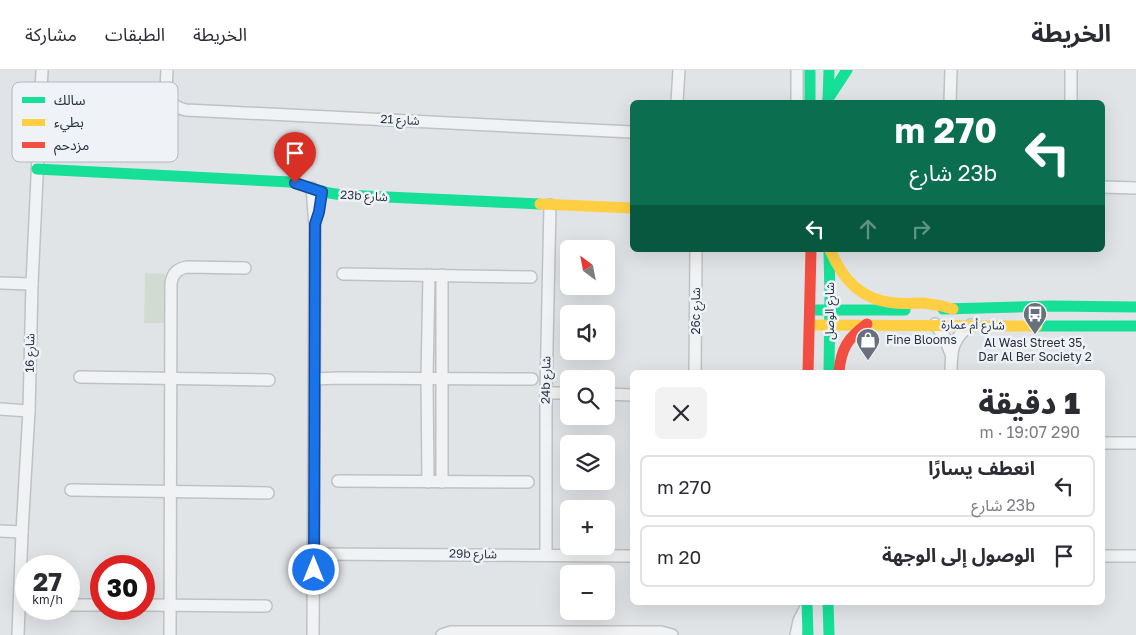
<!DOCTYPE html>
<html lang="ar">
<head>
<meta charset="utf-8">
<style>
  :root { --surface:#fff; --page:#f2f2f3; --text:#2b2b33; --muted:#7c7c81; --line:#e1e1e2 }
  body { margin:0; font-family:"Golos Text","Noto Sans Arabic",sans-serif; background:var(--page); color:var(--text); direction:rtl; height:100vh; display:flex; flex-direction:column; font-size:19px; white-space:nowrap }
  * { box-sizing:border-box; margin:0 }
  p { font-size:16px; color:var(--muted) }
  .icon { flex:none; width:28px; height:28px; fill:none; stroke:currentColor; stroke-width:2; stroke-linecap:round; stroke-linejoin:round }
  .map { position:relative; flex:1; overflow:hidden; direction:ltr }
  .side { position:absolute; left:630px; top:300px; width:475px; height:235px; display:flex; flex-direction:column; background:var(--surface); border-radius:8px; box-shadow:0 5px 20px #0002; direction:rtl }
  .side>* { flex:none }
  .banner { position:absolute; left:630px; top:30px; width:475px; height:152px; border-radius:8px; box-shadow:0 5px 20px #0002; direction:rtl; background:#0b6e4f; color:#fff; overflow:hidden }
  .needle { width:32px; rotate:328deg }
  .tools { position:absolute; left:560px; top:170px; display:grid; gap:10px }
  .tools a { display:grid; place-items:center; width:55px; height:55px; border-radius:8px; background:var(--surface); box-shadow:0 5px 20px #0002; font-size:25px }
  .speed { position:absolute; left:15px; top:485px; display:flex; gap:10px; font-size:25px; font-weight:700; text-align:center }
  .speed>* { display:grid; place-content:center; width:65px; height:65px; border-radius:50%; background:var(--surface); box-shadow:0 5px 20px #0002; line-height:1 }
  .speed small { font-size:12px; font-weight:400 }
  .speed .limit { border:8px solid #d22; background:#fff; color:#111 }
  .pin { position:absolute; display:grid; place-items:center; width:42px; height:42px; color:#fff; margin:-51px -21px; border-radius:50% 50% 50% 0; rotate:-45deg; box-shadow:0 0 5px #0007 }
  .pin .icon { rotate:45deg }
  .me { position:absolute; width:55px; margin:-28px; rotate:0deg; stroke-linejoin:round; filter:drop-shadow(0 0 4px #0008) }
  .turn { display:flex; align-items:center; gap:18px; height:105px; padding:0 25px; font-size:22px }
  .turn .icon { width:65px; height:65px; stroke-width:2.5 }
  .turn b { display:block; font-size:35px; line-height:42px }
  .lanes { display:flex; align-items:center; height:48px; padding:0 25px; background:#0003; justify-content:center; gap:25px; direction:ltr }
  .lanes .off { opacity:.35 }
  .round { display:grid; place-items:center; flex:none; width:52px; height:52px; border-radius:8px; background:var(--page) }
  .summary { display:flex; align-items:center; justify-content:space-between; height:85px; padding:0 25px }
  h1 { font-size:30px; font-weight:800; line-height:38px }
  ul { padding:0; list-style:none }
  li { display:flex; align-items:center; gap:15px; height:62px; margin:0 10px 8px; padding:0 15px; border:2px solid var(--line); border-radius:8px }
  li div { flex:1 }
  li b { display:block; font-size:19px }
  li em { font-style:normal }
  header { display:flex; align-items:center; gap:30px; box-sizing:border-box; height:70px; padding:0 25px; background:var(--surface); border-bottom:1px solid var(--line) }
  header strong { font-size:24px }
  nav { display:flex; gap:28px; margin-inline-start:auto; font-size:18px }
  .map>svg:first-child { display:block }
  .green { fill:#d2dbd2 }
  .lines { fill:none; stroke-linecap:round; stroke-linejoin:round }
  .street-casing { stroke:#bfc2c5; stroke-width:14 }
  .street { stroke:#f1f2f3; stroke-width:11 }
  .fast { stroke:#16e098; stroke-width:11 }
  .slow { stroke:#ffcf43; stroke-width:11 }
  .jam { stroke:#f24e42; stroke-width:11 }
  .route-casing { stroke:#114b97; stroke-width:12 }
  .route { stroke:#1a73e8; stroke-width:9 }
  .labels { text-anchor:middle; stroke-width:5; stroke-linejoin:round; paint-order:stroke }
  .street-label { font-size:12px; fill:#273241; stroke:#eff2f7 }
  .poi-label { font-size:12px; fill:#273241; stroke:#eff2f7; text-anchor:start }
  .key { fill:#eff2f7; stroke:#b3b8c0; stroke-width:1 }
  .key-label { font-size:14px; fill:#273241 }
</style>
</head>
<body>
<header>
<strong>الخريطة</strong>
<nav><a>الخريطة</a><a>الطبقات</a><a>مشاركة</a></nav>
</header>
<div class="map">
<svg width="1136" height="565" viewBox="0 0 1136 565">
  <rect width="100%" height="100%" fill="#e1e4e7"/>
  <!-- green -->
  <polygon class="green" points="145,203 165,204 164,253 144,253"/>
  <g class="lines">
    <!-- street casing -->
    <g class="street-casing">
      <g id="street">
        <path d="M167,0C166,19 163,35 186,40L632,62"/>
        <polyline points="797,0 797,32"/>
        <polyline points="677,32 679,0"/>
        <polyline points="950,32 951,0"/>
        <polyline points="1071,32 1071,0"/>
        <polyline points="1102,117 1136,118"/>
        <polyline points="312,118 315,156 313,565"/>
        <polyline points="343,204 531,207"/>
        <polyline points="0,213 32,214"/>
        <polyline points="935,254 944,266 951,284"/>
        <polyline points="695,302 696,180"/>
        <path d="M951,302C951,281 952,268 971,255"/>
        <polyline points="80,307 269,310"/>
        <polyline points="314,309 338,308 532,309"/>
        <polyline points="546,323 569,323"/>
        <polyline points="606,324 632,325"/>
        <polyline points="0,339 29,341"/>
        <polyline points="1102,373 1136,373"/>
        <polyline points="338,411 528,412"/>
        <polyline points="428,412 427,308 429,205"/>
        <polyline points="442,412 442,205"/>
        <polyline points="71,420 268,423"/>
        <polyline points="0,461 22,462"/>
        <polyline points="314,484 632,486"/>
        <polyline points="546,485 546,323 550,135"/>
        <polyline points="1102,486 1136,486"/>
        <polyline points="69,535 101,535"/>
        <polyline points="144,535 266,536"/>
        <polyline points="18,565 22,462 29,341 32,214 42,0"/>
        <path d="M170,565L171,213C173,203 177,199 187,197L245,198"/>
        <polyline points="442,565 451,562 661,562 672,565"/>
        <polyline points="796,565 799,551 805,539"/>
      </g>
    </g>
    <!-- street -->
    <use href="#street" class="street"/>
    <!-- fast -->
    <g class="fast">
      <polyline points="810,0 810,32"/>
      <polyline points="828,29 847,0"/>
      <polyline points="828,30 829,0"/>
      <polyline points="37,99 290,112 329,123 343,125 540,134"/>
      <polyline points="829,183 830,226 829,302"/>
      <polyline points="943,239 1050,236 1136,237"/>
      <polyline points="810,240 905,240"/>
      <polyline points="1037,256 1136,256"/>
      <polyline points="807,532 808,565"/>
      <polyline points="828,532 829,565"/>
    </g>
    <!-- slow -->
    <g class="slow">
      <polyline points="540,134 632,138"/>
      <path d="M830,180C843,210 861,230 895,233C904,234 913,233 923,233C933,234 943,236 953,239"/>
      <polyline points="810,255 1037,256"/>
    </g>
    <!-- jam -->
    <g class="jam">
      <polyline points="808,302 811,180"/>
      <path d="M839,302C841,278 848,268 867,254"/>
    </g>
  </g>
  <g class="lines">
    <!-- route casing -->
    <g class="route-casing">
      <polyline id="route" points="295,113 322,122 319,142 315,154 314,500"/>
    </g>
    <!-- route -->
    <use href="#route" class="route"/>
  </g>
  <!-- icons -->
  <defs>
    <g id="bus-pin" transform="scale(1.25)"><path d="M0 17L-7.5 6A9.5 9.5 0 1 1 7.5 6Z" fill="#68707b" stroke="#eff2f7"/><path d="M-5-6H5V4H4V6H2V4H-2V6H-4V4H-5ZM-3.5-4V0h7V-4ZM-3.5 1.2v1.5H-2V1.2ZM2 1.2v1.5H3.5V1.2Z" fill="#fff"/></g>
    <g id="shop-pin" transform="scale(1.25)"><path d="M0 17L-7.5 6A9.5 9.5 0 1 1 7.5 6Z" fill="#68707b" stroke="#eff2f7"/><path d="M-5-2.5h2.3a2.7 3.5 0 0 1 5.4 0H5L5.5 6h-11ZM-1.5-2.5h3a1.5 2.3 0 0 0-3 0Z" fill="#fff"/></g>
  </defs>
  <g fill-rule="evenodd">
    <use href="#bus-pin" x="1035" y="244"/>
    <use href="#shop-pin" x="868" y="270"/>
  </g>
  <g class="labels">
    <!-- street labels -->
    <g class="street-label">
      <text transform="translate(400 50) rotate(3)" y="4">شارع 21</text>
      <text transform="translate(364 126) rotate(3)" y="4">23b شارع</text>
      <text transform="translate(696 241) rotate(-90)" y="4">26c شارع</text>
      <text transform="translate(830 241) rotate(-90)" y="4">شارع الوصل</text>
      <text transform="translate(973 255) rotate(1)" y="4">شارع أم عمارة</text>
      <text transform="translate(30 283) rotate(-89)" y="4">شارع 16</text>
      <text transform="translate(546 310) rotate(-89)" y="4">24b شارع</text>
      <text transform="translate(473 484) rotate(1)" y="4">29b شارع</text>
    </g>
    <!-- poi labels -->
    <g class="poi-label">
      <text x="886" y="274">Fine Blooms</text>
      <text x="1035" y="277" text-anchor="middle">Al Wasl Street 35,<tspan x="1035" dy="14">Dar Al Ber Society 2</tspan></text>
    </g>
  </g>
  <!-- legend -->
  <rect x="12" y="12" width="166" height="80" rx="8" class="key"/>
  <rect x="22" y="27" width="23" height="6" fill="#16e098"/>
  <rect x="22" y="49" width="23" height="7" fill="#ffcf43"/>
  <rect x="22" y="72" width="23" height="6" fill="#f24e42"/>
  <g class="key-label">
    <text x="54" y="35">سالك</text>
    <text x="54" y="57">بطيء</text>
    <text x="54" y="80">مزدحم</text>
  </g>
</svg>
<div class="tools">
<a><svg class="needle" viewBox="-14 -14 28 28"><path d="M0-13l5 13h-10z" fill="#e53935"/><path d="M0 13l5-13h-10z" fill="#7c7c81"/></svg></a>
<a><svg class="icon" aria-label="sound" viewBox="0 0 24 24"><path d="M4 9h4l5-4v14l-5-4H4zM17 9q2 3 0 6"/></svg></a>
<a><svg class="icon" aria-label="search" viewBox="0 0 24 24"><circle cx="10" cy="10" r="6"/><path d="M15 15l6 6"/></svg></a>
<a><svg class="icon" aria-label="layers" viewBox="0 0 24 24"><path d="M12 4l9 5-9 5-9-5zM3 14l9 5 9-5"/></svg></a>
<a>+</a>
<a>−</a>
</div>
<div class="speed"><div>27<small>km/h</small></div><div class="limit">30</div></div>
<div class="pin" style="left:295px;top:113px;background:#d93025"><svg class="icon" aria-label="arrive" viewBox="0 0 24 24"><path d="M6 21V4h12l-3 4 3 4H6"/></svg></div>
<svg class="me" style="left:314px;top:500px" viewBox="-20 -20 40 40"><circle r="17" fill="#1a73e8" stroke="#fff" stroke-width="3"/><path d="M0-11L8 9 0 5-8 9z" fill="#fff"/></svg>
<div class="banner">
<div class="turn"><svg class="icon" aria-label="left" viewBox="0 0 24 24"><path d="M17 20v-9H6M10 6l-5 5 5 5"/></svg><div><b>270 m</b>23b شارع</div></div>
<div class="lanes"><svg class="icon" aria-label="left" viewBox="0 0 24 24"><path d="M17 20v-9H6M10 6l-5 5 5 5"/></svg><svg class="icon off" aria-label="ahead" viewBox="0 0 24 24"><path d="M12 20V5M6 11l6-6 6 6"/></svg><svg class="icon off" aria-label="right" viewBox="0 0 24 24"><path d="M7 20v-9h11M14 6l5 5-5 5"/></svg></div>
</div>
<section class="side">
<div class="summary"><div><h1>1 دقيقة</h1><p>290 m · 19:07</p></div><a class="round"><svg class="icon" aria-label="close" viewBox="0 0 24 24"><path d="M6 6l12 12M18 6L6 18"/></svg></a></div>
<ul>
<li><svg class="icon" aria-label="left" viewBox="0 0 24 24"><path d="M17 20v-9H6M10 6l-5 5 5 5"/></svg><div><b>انعطف يسارًا</b><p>23b شارع</p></div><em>270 m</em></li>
<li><svg class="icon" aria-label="arrive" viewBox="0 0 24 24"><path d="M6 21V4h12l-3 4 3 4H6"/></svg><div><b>الوصول إلى الوجهة</b></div><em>20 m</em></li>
</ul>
</section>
</div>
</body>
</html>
